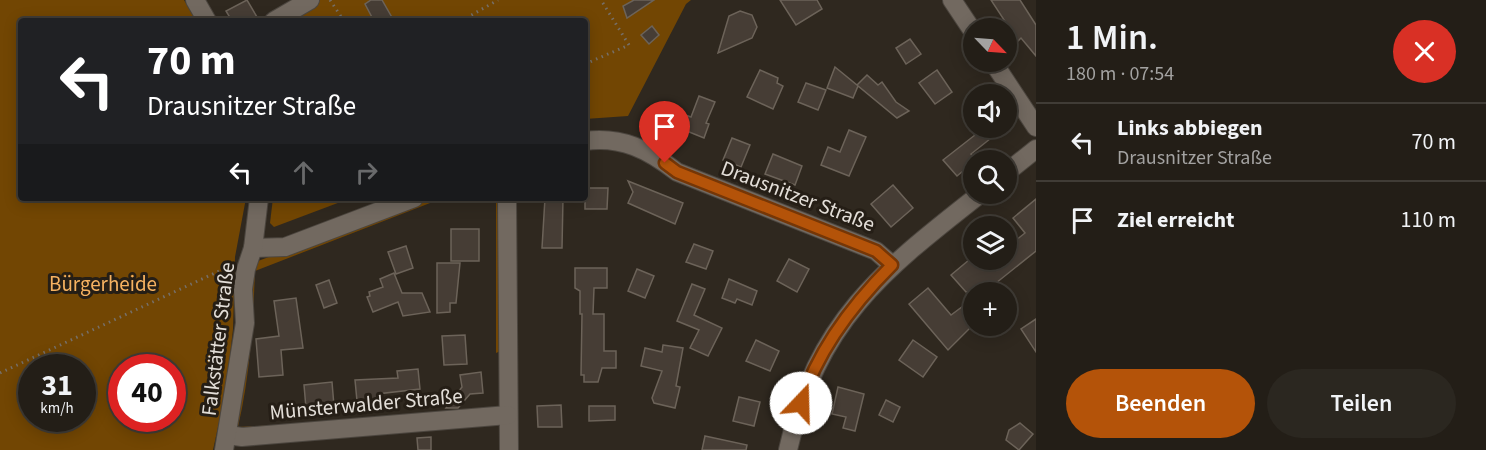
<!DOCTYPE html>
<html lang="de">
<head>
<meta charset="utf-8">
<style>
  :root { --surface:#231e17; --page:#2b2720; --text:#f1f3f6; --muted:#a3a2a1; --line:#403c36; --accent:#b45309 }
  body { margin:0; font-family:"Source Sans 3",sans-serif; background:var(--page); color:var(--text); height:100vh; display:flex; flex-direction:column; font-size:22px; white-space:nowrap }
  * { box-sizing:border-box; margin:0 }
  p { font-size:20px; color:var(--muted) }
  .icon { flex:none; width:33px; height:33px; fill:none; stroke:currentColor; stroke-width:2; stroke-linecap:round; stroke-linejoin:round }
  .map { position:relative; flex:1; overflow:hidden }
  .drawer { display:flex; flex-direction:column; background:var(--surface); width:450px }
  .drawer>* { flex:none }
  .guide { position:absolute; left:18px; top:18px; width:570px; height:183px; border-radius:6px; box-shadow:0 3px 15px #0003,0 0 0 2px var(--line); background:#202124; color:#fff; overflow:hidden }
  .needle { width:39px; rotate:115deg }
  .fabs { position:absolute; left:963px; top:18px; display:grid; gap:12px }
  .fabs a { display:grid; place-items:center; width:54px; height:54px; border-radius:50%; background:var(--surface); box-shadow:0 3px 15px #0003,0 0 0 2px var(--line); font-size:30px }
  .speed { position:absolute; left:18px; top:354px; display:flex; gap:12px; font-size:30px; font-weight:700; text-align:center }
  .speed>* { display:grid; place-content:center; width:78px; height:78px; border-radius:50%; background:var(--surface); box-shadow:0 3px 15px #0003,0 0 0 2px var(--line); line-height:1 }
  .speed small { font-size:15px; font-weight:400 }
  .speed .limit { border:9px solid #d22; background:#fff; color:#111 }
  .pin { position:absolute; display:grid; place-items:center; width:51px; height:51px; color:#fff; margin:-62px -26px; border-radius:50% 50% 50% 0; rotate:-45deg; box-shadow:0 0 6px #0007 }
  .pin .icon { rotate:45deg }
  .me { position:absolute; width:66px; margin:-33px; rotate:21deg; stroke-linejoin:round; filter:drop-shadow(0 0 4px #0008) }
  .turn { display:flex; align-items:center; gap:21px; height:126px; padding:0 30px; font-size:27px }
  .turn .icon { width:78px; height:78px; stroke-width:2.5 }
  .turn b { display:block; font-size:42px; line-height:51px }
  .lanes { display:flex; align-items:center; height:57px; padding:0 30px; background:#0003; justify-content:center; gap:30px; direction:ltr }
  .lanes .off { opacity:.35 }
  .round { display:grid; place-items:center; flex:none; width:63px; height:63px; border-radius:32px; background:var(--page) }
  .overview { display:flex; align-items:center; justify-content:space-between; height:102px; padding:0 30px }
  h1 { font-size:36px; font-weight:600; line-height:45px }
  .primary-button { display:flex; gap:12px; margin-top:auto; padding:12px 30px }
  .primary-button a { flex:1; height:69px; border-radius:36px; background:var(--accent); color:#fff; font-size:24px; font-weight:600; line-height:69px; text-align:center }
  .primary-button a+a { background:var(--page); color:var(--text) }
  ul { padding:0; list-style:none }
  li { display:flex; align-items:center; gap:18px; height:78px; padding:0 30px; border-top:2px solid var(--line) }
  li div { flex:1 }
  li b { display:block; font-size:22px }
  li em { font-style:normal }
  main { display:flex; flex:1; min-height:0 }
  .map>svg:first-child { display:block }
  .green { fill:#724603; fill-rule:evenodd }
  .building { fill:#463d35; stroke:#6c6359; stroke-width:1.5 }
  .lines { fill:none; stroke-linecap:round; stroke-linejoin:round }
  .minor-casing { stroke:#4c463f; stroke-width:20 }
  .path { stroke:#766f68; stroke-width:3; stroke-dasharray:1.5 4.5; stroke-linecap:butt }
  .minor { stroke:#726960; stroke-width:18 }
  .route-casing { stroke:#753606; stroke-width:15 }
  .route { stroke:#b45309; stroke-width:10 }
  .labels { text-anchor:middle; stroke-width:6; stroke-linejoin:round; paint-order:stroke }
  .street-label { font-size:21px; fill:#e3ded8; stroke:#251e16 }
  .park-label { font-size:21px; fill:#f6b261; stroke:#251e16 }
</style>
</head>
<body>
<main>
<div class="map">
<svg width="1036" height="450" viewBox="0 0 1036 450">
  <rect width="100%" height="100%" fill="#2f281f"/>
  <!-- green -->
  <g class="green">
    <path d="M0,0H184L196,21H21V198H246L235,257L233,329L226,390L213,450H0ZM32,368H82V418H32ZM122,368H172V418H122Z"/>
    <polygon points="299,0 691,0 686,4 628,116 585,119 585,21 264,21"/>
    <polygon points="273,198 351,198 274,227 270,223"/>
    <path d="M427,198H443L255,271C253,324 250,375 238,427L298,424L235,432L246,289L258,261Z"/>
    <polygon points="496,198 501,198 503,350 496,353"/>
  </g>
  <!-- building -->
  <g class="building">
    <polygon points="247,0 257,17 250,21 232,21 226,11"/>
    <polygon points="371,0 382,0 394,21 374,21 365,4"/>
    <polygon points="634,0 654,0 627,18 623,6"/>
    <polygon points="780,0 817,0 822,9 796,25"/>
    <polygon points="991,0 1020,0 1036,25 1036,56 1021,38 1018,41"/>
    <polygon points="740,11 752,15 757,27 752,38 718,53 729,16"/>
    <polygon points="652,26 659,35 649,44 641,35"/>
    <polygon points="910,39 921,54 906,64 896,48"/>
    <polygon points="835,67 857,85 867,75 878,85 882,82 896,102 909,111 897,118 858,86 853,98 827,88"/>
    <polygon points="760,70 778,78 777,83 783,86 773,109 747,97"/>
    <polygon points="937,70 952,92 935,104 919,83"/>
    <polygon points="806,83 826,90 818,110 798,102"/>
    <polygon points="699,96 715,102 706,123 709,124 704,138 672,125 677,112 691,117"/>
    <polygon points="969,128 989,128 995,135 971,154 976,160 957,176 943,160 975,135"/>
    <polygon points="849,130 866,137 849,176 821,165 828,147 840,152"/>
    <polygon points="732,138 750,145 741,167 723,160"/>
    <polygon points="773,154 802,166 795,185 765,174"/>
    <polygon points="628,181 683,203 675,224 628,203 633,192"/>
    <polygon points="893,185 913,208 891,227 871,204"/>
    <polygon points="585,188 608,188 607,209 585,209"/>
    <polygon points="545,198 563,198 562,248 542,248"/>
    <polygon points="1036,199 1036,251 996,283 1004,292 966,292 951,275 969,260 1006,260 1006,248 1025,233 1013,218"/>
    <rect x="451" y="229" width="28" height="32"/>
    <polygon points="694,244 713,251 706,269 686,262"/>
    <polygon points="406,246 413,268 396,274 388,252"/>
    <polygon points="789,259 809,269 797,292 777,281"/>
    <polygon points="437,263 460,263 456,303 450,303 450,312 437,313"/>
    <polygon points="575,268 607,268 607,288 594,288 593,314 604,314 604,351 616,351 616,368 602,368 598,382 584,382 584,375 581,375 582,314 580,314 580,291 575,288"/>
    <polygon points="637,269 654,276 645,298 628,291"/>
    <polygon points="394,273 402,293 422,293 430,312 403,316 398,302 373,312 367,297 370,296 369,292 383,287 380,279"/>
    <polygon points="729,279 757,291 752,305 737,299 735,303 722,298"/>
    <polygon points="329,280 337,303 324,308 316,285"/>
    <polygon points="692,284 705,289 694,315 722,328 708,356 690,348 699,330 677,321"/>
    <polygon points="928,288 951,315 974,298 974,324 948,350 909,304"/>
    <polygon points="296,298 303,348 281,350 283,375 259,377 256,339 279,336 274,301"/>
    <polygon points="1036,319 1036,352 1021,329"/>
    <polygon points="465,335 467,364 444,365 442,336"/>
    <polygon points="756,340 779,351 770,371 746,361"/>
    <polygon points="913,340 937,357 923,377 899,360"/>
    <polygon points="663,345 683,348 676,386 680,387 675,408 654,403 652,398 662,371 641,366 645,348 662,352"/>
    <polygon points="418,369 420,389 377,394 377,399 357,401 355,380 398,378 397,371"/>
    <polygon points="481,372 483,393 470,394 458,408 446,408 462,387 460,375"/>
    <polygon points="332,382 334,406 306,408 304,385"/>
    <polygon points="838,387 864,394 855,431 843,428 846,417 832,414"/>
    <polygon points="739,397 760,402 754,426 733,421"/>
    <polygon points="886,400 900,407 893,422 879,415"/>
    <polygon points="561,405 562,427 538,427 537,406"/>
    <polygon points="589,406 615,406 615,420 589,421"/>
    <polygon points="1020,423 1033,434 1019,450 1006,440 1009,430"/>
    <polygon points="705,436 747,445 746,450 702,450"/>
    <polygon points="431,437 431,450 418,450 417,438"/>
  </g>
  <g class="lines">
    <!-- minor casing -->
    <g class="minor-casing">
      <g id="minor">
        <polyline points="195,0 207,21"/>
        <polyline points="952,0 974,33"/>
        <polyline points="274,21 310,0"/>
        <polyline points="993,62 1036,127"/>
        <path d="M585,141C622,136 649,150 677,172L876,251L892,265"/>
        <polyline points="1006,173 1036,149"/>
        <polyline points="507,198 509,450"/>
        <polyline points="253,248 285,247 414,198"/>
        <polyline points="228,435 242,437 508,415"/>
        <polyline points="224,450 245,323 243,289 246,269 253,248 259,198"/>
        <path d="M788,450C816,322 883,270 980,194"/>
      </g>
    </g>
    <!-- path -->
    <g class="path">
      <polyline points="330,0 344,21"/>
      <polyline points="461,21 498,0"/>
      <polyline points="585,64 629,45 601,0"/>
      <polyline points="0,373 230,266"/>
    </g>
    <!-- minor -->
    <use href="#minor" class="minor"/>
  </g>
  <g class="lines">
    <!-- route casing -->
    <g class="route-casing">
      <path id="route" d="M665,163L677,172L876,251L892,265C853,304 818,349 801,403"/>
    </g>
    <!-- route -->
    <use href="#route" class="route"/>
  </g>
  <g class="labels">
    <!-- street labels -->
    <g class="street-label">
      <text transform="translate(798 196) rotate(21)" y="7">Drausnitzer Straße</text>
      <text transform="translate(218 339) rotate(-83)" y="7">Falkstätter Straße</text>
      <text transform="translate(366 404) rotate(-5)" y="7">Münsterwalder Straße</text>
    </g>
    <!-- park labels -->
    <g class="park-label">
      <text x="103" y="291">Bürgerheide</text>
    </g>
  </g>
</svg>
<div class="fabs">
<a><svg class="needle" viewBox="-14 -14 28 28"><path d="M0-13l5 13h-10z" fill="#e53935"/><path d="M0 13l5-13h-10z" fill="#a3a2a1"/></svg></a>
<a><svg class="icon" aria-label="sound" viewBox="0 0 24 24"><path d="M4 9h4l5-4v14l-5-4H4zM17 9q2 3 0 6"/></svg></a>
<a><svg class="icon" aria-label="search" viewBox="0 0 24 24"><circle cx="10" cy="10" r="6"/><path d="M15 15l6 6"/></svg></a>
<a><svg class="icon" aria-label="layers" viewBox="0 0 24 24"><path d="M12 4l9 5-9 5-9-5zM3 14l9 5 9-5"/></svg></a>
<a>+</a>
</div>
<div class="speed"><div>31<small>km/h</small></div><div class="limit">40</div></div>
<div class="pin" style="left:665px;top:163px;background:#d93025"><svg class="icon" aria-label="arrive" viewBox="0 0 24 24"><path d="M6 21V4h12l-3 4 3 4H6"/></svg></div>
<svg class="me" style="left:801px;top:403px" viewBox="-20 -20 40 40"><circle r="19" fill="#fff"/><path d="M0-13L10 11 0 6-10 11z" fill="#b45309"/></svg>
<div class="guide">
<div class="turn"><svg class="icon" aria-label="left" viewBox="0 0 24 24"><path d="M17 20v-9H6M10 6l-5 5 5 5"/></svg><div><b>70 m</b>Drausnitzer Straße</div></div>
<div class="lanes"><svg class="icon" aria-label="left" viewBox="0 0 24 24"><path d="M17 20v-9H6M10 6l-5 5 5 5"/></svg><svg class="icon off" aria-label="ahead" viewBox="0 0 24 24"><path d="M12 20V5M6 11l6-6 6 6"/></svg><svg class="icon off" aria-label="right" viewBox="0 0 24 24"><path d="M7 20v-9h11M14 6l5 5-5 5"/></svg></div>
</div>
</div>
<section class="drawer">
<div class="overview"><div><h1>1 Min.</h1><p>180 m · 07:54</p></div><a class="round" style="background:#d93025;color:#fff"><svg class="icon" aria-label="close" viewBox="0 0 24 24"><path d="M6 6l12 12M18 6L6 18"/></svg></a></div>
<ul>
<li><svg class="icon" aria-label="left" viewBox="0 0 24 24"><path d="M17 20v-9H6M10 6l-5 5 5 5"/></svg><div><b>Links abbiegen</b><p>Drausnitzer Straße</p></div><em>70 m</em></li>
<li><svg class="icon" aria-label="arrive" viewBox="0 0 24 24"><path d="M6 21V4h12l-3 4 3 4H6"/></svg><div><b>Ziel erreicht</b></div><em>110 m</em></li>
</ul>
<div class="primary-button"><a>Beenden</a><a>Teilen</a></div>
</section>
</main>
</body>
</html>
